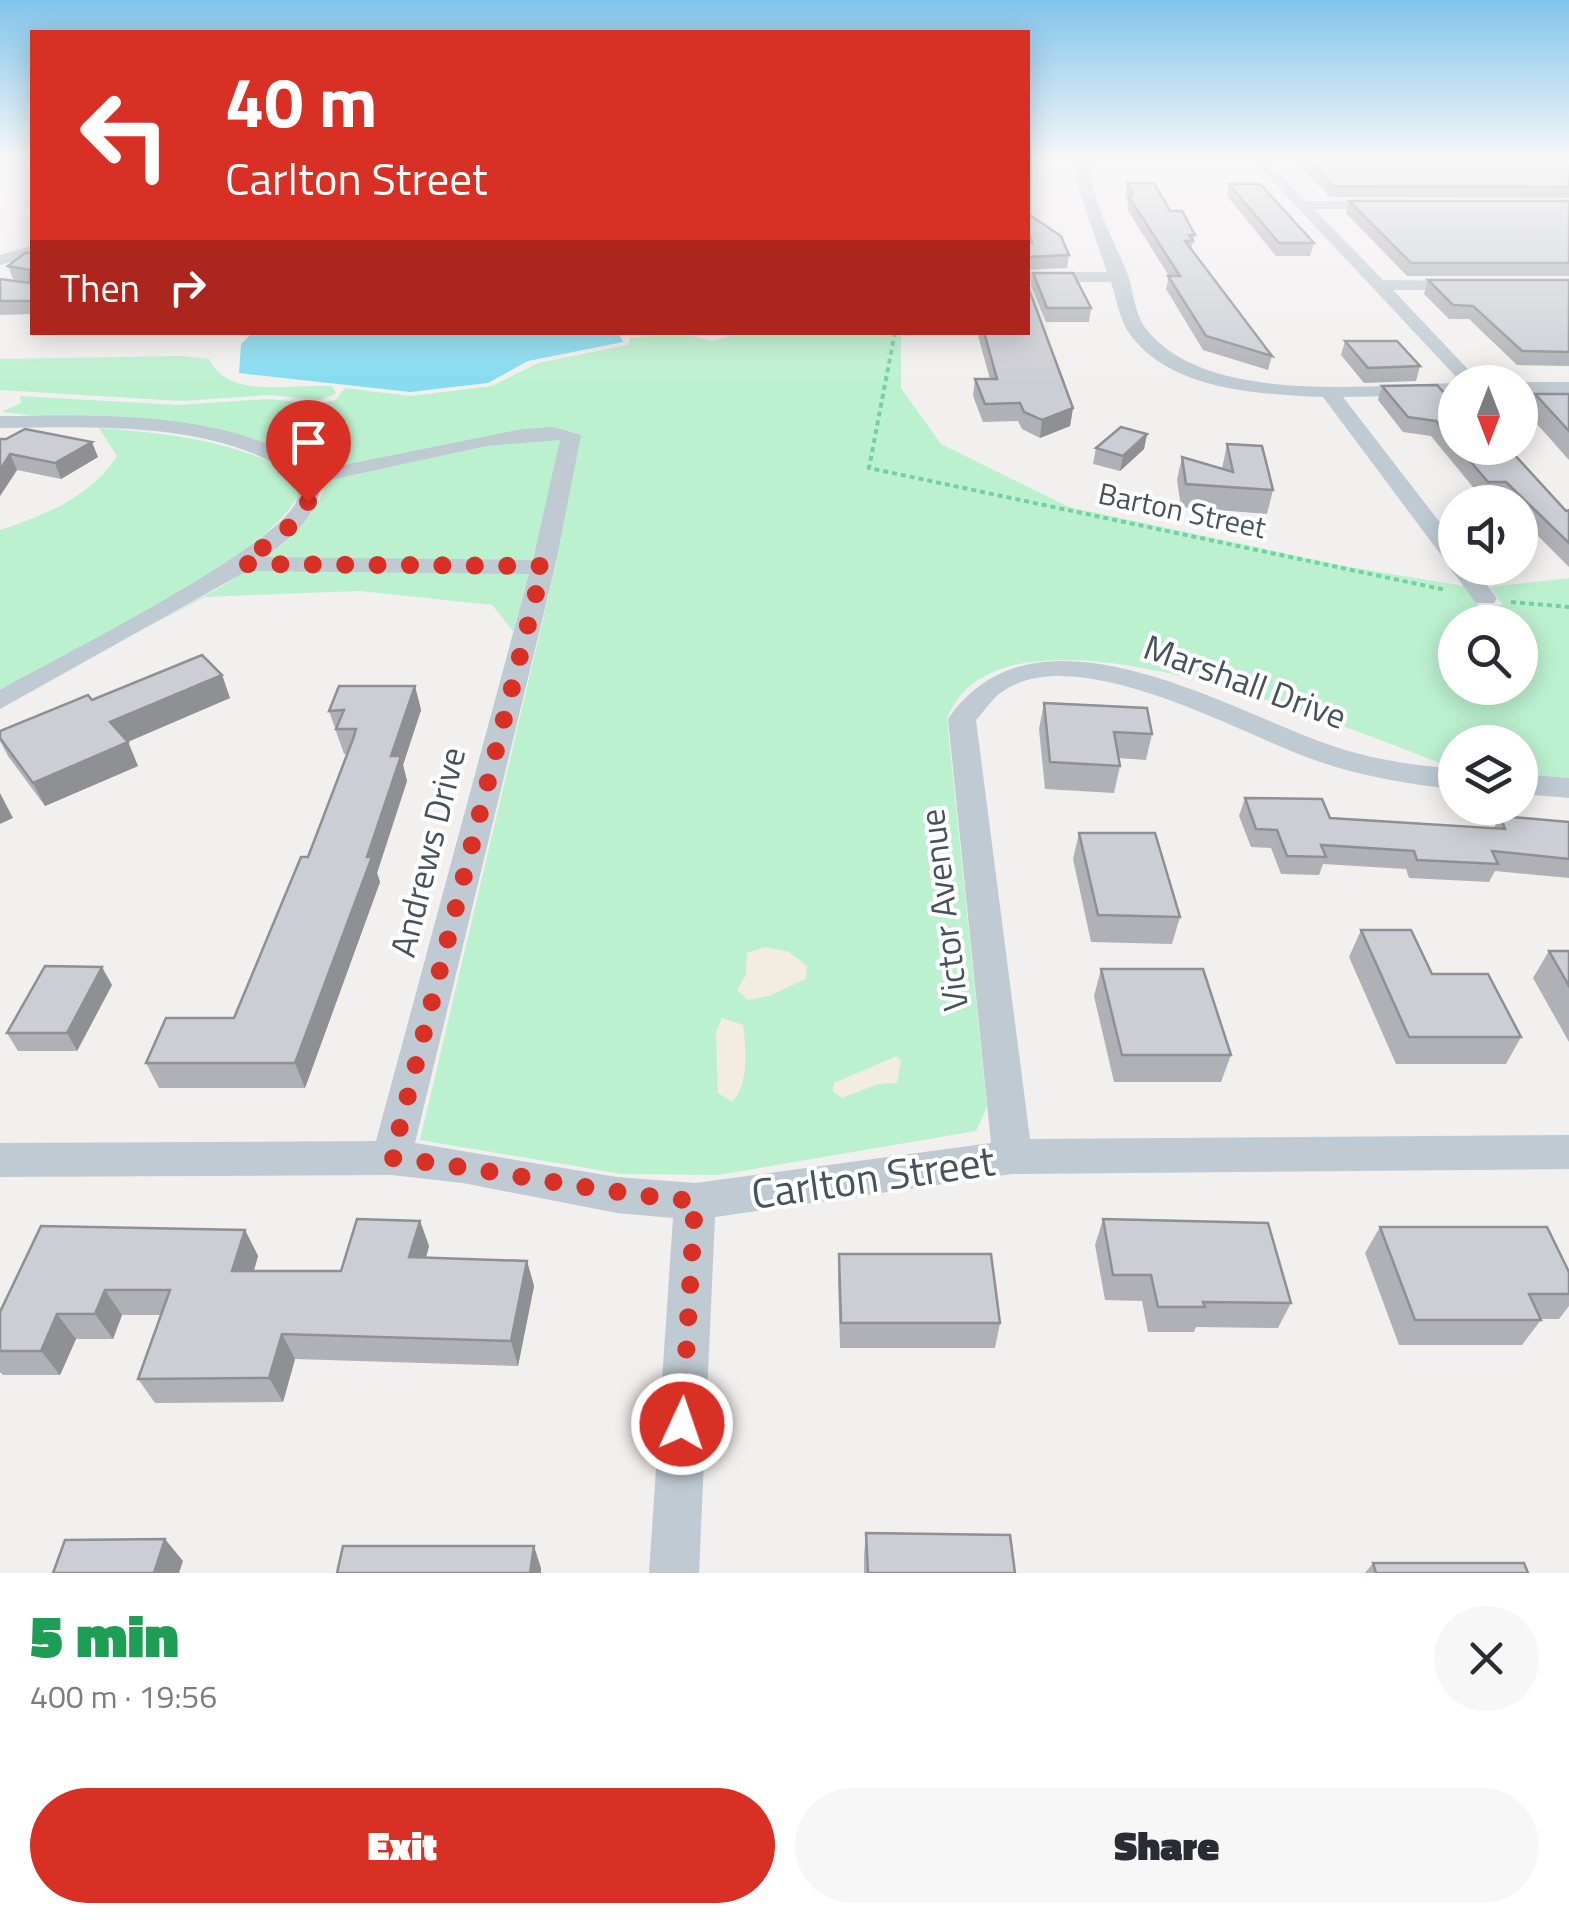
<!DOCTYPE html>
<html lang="en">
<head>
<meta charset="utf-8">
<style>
  :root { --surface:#fff; --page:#f7f7f7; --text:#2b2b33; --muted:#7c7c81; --accent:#d93025 }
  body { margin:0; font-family:"Titillium Web",sans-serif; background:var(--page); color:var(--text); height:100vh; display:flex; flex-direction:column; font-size:38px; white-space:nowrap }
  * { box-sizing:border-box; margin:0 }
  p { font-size:32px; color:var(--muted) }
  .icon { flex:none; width:55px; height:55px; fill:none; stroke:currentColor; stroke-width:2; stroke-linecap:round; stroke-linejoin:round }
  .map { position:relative; height:1573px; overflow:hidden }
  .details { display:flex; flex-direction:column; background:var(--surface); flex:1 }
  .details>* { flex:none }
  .hud { position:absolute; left:30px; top:30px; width:1000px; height:305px; border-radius:0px; box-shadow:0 5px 25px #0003; background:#d93025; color:#fff; overflow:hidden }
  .needle { width:65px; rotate:180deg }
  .tools { position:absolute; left:1438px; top:365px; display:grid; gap:20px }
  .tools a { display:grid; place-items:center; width:100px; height:100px; border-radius:50%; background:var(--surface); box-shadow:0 5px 25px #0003; font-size:50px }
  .pin { position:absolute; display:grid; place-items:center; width:85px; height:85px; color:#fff; margin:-102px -42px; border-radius:50% 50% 50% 0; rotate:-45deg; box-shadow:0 0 10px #0007 }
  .pin .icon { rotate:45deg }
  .me { position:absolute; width:110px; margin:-55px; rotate:3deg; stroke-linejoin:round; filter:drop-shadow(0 0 8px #0008) }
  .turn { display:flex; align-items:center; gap:35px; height:210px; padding:0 30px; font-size:45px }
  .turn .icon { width:130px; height:130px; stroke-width:2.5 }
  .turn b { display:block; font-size:70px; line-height:85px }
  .then { display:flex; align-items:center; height:95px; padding:0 30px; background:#0003; gap:20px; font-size:38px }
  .round { display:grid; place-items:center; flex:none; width:105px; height:105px; border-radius:52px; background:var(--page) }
  .headline { display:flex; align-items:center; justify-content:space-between; height:170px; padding:0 30px }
  h1 { font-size:60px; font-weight:800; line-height:75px; color:#1e9e55 }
  .primary-button { display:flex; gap:20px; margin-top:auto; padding:20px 30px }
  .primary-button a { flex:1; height:115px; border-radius:60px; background:var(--accent); color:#fff; font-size:40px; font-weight:800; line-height:115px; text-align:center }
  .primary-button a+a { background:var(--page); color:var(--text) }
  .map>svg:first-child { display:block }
  .green { fill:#bcf1cf; fill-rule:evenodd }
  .sand { fill:#f3eddf }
  .water { fill:#87dcf0 }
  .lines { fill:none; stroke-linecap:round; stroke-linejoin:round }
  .path { stroke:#72d1a0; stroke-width:4; stroke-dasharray:5 4; stroke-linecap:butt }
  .minor { fill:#bfcad2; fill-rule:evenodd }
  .wall { fill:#afb1b6 }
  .shaded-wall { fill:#8e9094 }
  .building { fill:#cbced4; stroke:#8e9094; stroke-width:2.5 }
  .route { stroke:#d93025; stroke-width:18; stroke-dasharray:0 32.4 }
  .labels { text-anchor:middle; stroke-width:8; stroke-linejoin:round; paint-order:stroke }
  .far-street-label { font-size:30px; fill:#46535d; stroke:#fff }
  .street-label { font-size:35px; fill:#46535d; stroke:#fff }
  .near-street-label { font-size:42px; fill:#46535d; stroke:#fff }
</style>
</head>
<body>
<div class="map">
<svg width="1569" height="1573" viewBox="0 0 1569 1573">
  <rect width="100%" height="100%" fill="#f2efef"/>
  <!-- green -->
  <g class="green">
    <path d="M744,332L901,333V388L941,444L1069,507L1349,567L1464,586L1479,606L1503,605L1490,587L1569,578V778L1520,774V742H1455L1453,768C1353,731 1000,577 947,719L987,1107L976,1131L718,1175L622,1174L420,1140L557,560H533L513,631L492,605L360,591L205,597L136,633C195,599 298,556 324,490L318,471L283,449L253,439L1,412L21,403L20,396L177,405L269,399L317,404L336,400L345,388L410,396L492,386L538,363L628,345L630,338L679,333L713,341ZM1455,622H1520V688H1455Z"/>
    <path d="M181,356L209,359C229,401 293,383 332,386L336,394L319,400L270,395L181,401L0,390V359Z"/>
    <path d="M99,428C165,433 232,440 291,472L300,491C275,556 67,654 0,692V530C45,515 91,497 117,456Z"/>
  </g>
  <!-- sand -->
  <g class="sand">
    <polygon points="765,947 789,952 807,966 806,979 769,996 748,1000 737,990 746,975 747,953"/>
    <path d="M722,1018L743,1025C746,1047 749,1086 732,1102L718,1093L716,1033Z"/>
    <polygon points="897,1056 901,1061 897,1083 878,1084 842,1098 833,1091 834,1083"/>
  </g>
  <!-- water -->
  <polygon class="water" points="618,332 623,342 528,361 488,383 410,392 239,373 241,344 252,333"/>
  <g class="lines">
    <!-- path -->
    <g class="path">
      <polyline points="895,332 869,468 1446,590"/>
      <polyline points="1511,602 1569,607"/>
    </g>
    <!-- minor -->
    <g class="minor">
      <polygon points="27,160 26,163 0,171 0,163"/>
      <path d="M1076,160H1090C1090,201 1114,239 1128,275C1133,289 1135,316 1147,330C1207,405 1369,385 1455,383V395L1343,397L1455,542V568H1474L1497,598L1494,603H1476L1450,568L1452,565L1447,563L1323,397C1259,394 1170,391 1129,333C1120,320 1116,298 1111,282H1028V272H1107L1076,181Z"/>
      <polygon points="1253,160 1267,160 1306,201 1393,202 1388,209 1314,209 1383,280 1470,281 1472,285 1464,290 1393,290 1480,382 1461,382"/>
      <polygon points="32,246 32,256 0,265 0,255"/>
      <polygon points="1519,382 1569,382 1569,394 1520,394"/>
      <path d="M0,416C95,415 236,409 314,471L523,429L553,427L581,435L555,567L415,1143L617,1177L695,1183L991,1143L948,719C1034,593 1220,706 1327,744C1368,759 1412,765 1455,769V789C1404,784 1354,775 1306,757C1234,730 1074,640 1002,692C992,698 984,712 976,720L1030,1139L1569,1135V1169L1012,1174L715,1217L699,1573H649L673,1218L617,1213L463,1183L391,1175L0,1177V1143L376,1141L529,574L247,571L0,709V690C56,658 274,550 296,502C299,496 298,487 299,480C225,420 91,427 0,428ZM560,440L533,560L266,557C292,536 318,517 321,482L486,446Z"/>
      <polygon points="1520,774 1569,778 1569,798 1520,794"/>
    </g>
  </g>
  <!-- wall -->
  <g class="wall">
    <polygon points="1294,160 1557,160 1569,165 1569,198 1330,197"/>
    <polygon points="1127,183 1170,211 1195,235 1191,249 1272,356 1268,370 1203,350 1166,289 1169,276 1127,209 1128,201 1125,195"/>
    <polygon points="1229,184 1314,243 1310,256 1276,256 1227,196"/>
    <polygon points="1349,201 1569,201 1569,276 1407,276 1346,213"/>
    <polygon points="1028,214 1069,255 1067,268 1028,270"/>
    <polygon points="32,253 32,314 0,315 0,279 30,283 13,279 8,266"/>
    <polygon points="1033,273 1091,308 1089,322 1046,322 1031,286"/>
    <polygon points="1428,280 1569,280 1569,366 1517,365 1469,319 1449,319 1424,294"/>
    <polygon points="977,332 1028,332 1073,408 1070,426 1040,438 1022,429 1018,421 983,422 973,396 975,379 990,379"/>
    <polygon points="1345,341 1420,366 1416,381 1364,383 1341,355"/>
    <polygon points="1382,386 1455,405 1455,448 1501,448 1566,511 1569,510 1569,567 1520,518 1520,502 1505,502 1500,498 1482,498 1431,436 1403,432 1378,400"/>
    <polygon points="1535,394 1569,394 1569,460 1528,414"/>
    <polygon points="1147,434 1144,449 1120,471 1093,464 1096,448"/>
    <polygon points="0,439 98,457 61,479 17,470 0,496"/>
    <polygon points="1227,444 1273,490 1267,514 1181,507 1177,480 1182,457 1222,469"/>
    <polygon points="222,675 230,698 128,742 138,766 45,806 8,756 0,741 0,731 92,700"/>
    <polygon points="415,686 421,710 403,765 407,781 377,873 380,882 305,1088 159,1088 146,1063 234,1018 308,857 348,754 344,754 329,711"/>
    <polygon points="1044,703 1152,734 1146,760 1119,758 1120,766 1114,793 1045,789 1039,729"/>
    <polygon points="1245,798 1330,818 1494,828 1500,816 1569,822 1569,878 1495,871 1489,882 1409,878 1406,869 1323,864 1319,875 1281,874 1271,848 1251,847 1239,816"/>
    <polygon points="1079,833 1180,917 1172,944 1091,942 1073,859"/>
    <polygon points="1361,930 1432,974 1521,1037 1506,1064 1396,1064 1349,957"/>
    <polygon points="1549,951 1569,951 1569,1042 1533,978"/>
    <polygon points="1101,969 1231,1055 1221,1082 1114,1082 1094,996"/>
    <polygon points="112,985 77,1051 18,1051 7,1033"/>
    <polygon points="1103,1219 1291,1303 1278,1328 1196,1327 1194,1332 1148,1332 1142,1301 1105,1300 1095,1245"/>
    <polygon points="420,1221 429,1246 426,1258 527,1261 534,1286 518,1366 295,1359 283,1402 155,1403 138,1379 161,1315 122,1315 113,1339 76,1339 60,1375 3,1375 0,1372 0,1312 245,1230 258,1256 254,1271 341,1271"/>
    <polygon points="1380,1227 1569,1272 1569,1306 1559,1319 1540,1319 1541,1320 1522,1345 1399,1345 1365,1253"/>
    <polygon points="839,1254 1000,1323 995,1348 840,1348 838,1279"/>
    <polygon points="866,1533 1015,1573 864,1573 864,1555"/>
    <polygon points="1373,1563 1528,1573 1365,1573"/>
  </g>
  <!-- shaded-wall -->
  <g class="shaded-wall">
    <polygon points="1073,408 1070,426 1040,438 1042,420"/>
    <polygon points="1147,434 1144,449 1120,471 1123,456"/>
    <polygon points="92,442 98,457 61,479 55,463"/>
    <polygon points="10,454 17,470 0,496 0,470"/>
    <polygon points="222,675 230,698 120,745 110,722"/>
    <polygon points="415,686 421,710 403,765 407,781 377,873 380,882 305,1088 295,1063 367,857 391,756"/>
    <polygon points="128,742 138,766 45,806 33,783"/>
    <polygon points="0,793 13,818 0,824"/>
    <polygon points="102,967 112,985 77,1051 67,1033"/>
    <polygon points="420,1221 429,1246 419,1283 409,1257"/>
    <polygon points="245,1230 258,1256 246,1296 232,1271"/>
    <polygon points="527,1261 534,1286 518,1366 511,1341"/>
    <polygon points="105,1290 122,1315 113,1339 95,1314"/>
    <polygon points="57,1314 76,1339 60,1375 41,1351"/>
    <polygon points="282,1334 295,1359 283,1402 269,1378"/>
    <polygon points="165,1539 183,1561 179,1573 154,1573"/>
    <polygon points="534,1546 541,1568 541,1573 530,1573"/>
  </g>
  <!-- building -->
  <g class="building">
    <polygon points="1308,160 1557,160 1569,165 1569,187 1334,186"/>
    <polygon points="1127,183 1154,183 1170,211 1182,211 1195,235 1189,235 1193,241 1185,241 1272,356 1206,336 1168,276 1180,276 1129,197 1133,194"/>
    <polygon points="1229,184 1260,184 1314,243 1279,243"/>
    <polygon points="1349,201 1569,201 1569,263 1411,263"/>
    <polygon points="1028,214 1061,236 1069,255 1028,257 1028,243 1032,243 1028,228"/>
    <polygon points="25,253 32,253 32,301 0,301 0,279 30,283 30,270 8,266"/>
    <polygon points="1033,273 1073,273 1091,308 1047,308"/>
    <polygon points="1428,280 1569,280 1569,352 1522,351 1473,306 1453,305"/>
    <polygon points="1028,292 1030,292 1073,408 1042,420 1024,412 1020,403 985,404 975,379 997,379 984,332 1028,332"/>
    <polygon points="1345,341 1397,341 1420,366 1368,368"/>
    <polygon points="1437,385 1455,405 1455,443 1436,421 1408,417 1382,386"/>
    <polygon points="1535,394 1569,394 1569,431"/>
    <polygon points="1121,427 1147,434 1123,456 1096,448"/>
    <polygon points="25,429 92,442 55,463 10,454 0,470 0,439 6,439"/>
    <polygon points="1227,444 1262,446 1273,490 1186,484 1182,457 1233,472"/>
    <polygon points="1459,448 1501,448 1511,451 1566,511 1569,510 1569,543 1506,482 1488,482"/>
    <polygon points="202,655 222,675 110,722 128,742 33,783 0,738 0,731 88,695 92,700"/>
    <polygon points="339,686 415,686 391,756 401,756 367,857 372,857 295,1063 146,1063 166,1018 234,1018 301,857 308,857 353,739 356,729 336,729 344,710 329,711"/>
    <polygon points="1044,703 1147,708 1152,734 1114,732 1120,766 1050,762"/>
    <polygon points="1245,798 1322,799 1330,818 1505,829 1500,816 1569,822 1569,859 1492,851 1498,864 1417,860 1414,851 1321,845 1326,857 1287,856 1277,830 1256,829"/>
    <polygon points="1079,833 1155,833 1180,917 1098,915"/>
    <polygon points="1361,930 1411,930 1432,974 1488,974 1521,1037 1409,1037"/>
    <polygon points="1549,951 1569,951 1569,986"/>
    <polygon points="45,966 102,967 67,1033 7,1033"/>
    <polygon points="1101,969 1203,969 1231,1055 1122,1055"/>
    <polygon points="357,1219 420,1221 409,1257 527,1261 511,1341 282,1334 269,1378 138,1379 170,1290 105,1290 95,1314 57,1314 41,1351 0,1351 0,1312 41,1226 245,1230 232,1271 341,1271"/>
    <polygon points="1103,1219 1268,1223 1291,1303 1203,1302 1205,1307 1158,1307 1151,1275 1113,1275"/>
    <polygon points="1380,1227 1547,1227 1569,1272 1569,1294 1529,1294 1541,1320 1415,1320"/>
    <polygon points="839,1254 991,1254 1000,1323 841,1323"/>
    <polygon points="866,1533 1010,1535 1015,1573 868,1573"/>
    <polygon points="165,1539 154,1573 53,1573 65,1540"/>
    <polygon points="343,1546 534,1546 530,1573 337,1573"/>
    <polygon points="1373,1563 1524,1563 1528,1573 1376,1573"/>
  </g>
  <!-- sky -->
  <linearGradient id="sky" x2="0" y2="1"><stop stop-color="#81c4eb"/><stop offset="0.42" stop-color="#f9f8f8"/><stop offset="1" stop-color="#f9f8f8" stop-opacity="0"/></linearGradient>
  <rect width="1569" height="381" fill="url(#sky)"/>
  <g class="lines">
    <!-- route -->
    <path class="route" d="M308,502L289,527L242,564L543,566L392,1158C493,1169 593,1192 695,1201L682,1424"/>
  </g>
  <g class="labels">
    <!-- far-street labels -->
    <g class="far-street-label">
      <text transform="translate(1182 511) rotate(12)" y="10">Barton Street</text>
    </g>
    <!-- street labels -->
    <g class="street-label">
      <text transform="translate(1245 682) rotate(20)" y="12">Marshall Drive</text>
      <text transform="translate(428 852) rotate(-76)" y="12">Andrews Drive</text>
      <text transform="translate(944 910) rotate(-97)" y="12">Victor Avenue</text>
    </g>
    <!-- near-street labels -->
    <g class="near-street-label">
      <text transform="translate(873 1177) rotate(-8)" y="15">Carlton Street</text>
    </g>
  </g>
</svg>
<div class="tools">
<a><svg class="needle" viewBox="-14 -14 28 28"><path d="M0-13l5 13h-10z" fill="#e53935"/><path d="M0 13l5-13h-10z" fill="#7c7c81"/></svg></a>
<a><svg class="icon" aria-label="sound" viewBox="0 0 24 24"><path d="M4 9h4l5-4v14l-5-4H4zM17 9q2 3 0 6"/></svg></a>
<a><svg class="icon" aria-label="search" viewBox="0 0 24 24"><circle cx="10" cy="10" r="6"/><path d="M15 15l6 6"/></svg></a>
<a><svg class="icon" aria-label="layers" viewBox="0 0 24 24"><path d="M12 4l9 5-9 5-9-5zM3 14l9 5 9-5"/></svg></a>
</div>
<div class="pin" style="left:308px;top:502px;background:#d93025"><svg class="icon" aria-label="arrive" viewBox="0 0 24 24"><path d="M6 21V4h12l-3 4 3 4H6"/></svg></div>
<svg class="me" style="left:682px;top:1424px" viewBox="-20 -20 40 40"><circle r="17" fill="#d93025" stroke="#fff" stroke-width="3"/><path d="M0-11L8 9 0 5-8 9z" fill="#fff"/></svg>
<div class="hud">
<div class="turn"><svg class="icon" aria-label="left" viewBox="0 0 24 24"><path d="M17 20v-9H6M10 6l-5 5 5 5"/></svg><div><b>40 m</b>Carlton Street</div></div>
<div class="then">Then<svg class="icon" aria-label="right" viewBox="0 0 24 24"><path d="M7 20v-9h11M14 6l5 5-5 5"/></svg></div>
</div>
</div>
<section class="details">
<div class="headline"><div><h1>5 min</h1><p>400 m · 19:56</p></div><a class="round"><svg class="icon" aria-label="close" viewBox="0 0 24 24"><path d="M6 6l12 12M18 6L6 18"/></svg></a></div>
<div class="primary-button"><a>Exit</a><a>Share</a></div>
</section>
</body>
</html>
